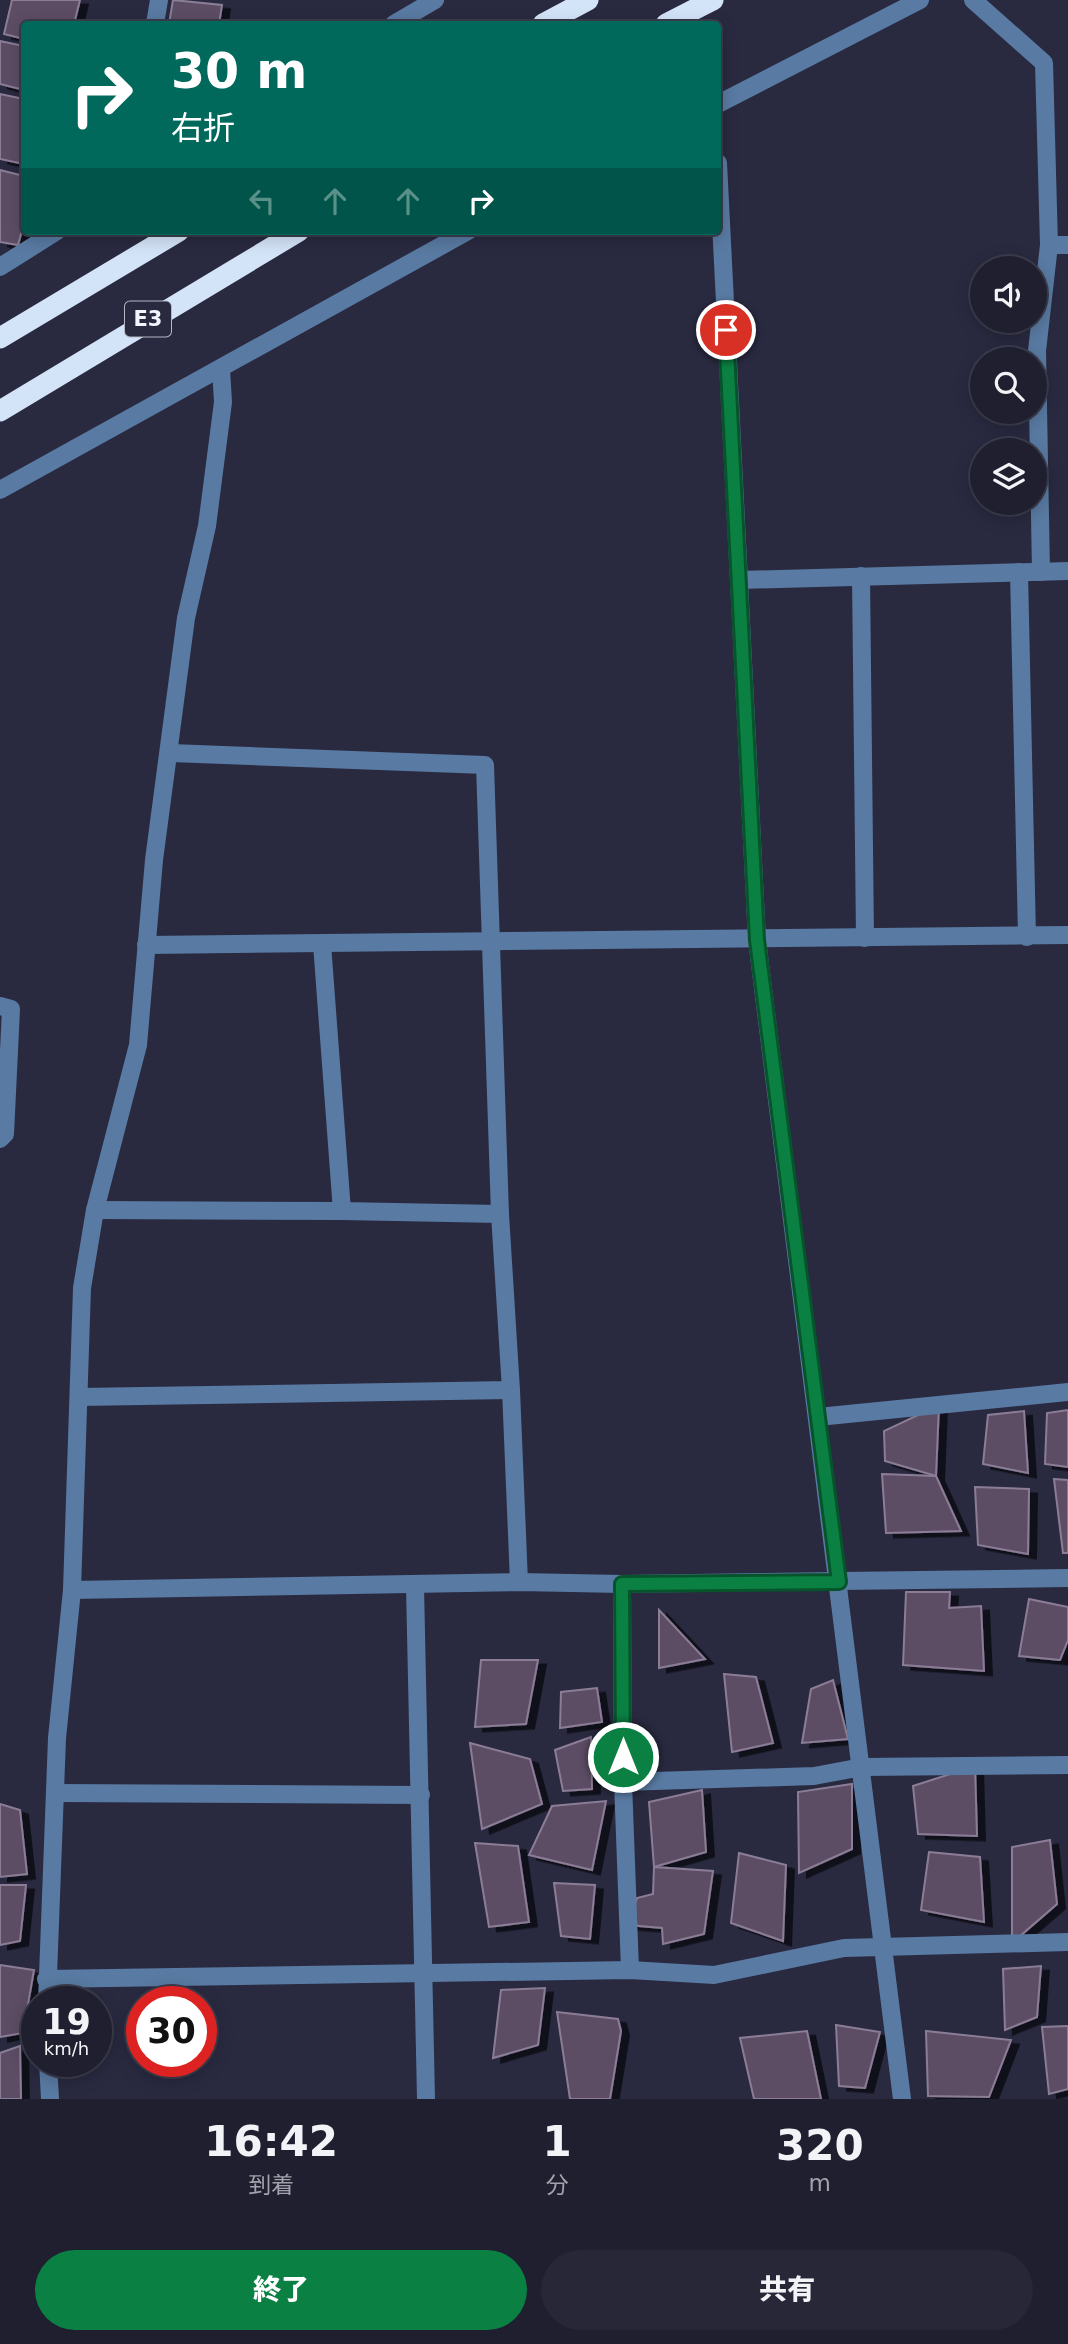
<!DOCTYPE html>
<html lang="ja">
<head>
<meta charset="utf-8">
<style>
  :root { --surface:#1f1f30; --page:#272738; --text:#f1f3f6; --muted:#a1a2ab; --line:#3c3d4c; --accent:#0b8043 }
  body { margin:0; font-family:"DejaVu Sans","Noto Sans JP",sans-serif; background:var(--page); color:var(--text); height:100vh; display:flex; flex-direction:column; font-size:26px; white-space:nowrap }
  * { box-sizing:border-box; margin:0 }
  p { font-size:23px; color:var(--muted) }
  .icon { flex:none; width:38px; height:38px; fill:none; stroke:currentColor; stroke-width:2; stroke-linecap:round; stroke-linejoin:round }
  .map { position:relative; height:2099px; overflow:hidden }
  .side { display:flex; flex-direction:column; background:var(--surface); flex:1 }
  .side>* { flex:none }
  .hud { position:absolute; left:21px; top:21px; width:700px; height:214px; border-radius:7px; box-shadow:0 4px 18px #0003,0 0 0 2px var(--line); background:#00695c; color:#fff; overflow:hidden }
  .controls { position:absolute; left:970px; top:256px; display:grid; gap:14px }
  .controls a { display:grid; place-items:center; width:77px; height:77px; border-radius:50%; background:var(--surface); box-shadow:0 4px 18px #0003,0 0 0 2px var(--line); font-size:35px }
  .speed { position:absolute; left:21px; top:1986px; display:flex; gap:14px; font-size:35px; font-weight:700; text-align:center }
  .speed>* { display:grid; place-content:center; width:91px; height:91px; border-radius:50%; background:var(--surface); box-shadow:0 4px 18px #0003,0 0 0 2px var(--line); line-height:1 }
  .speed small { font-size:18px; font-weight:400 }
  .speed .limit { border:10px solid #d22; background:#fff; color:#111 }
  .pin { position:absolute; display:grid; place-items:center; width:60px; height:60px; color:#fff; margin:-30px; border:4px solid #fff; border-radius:50%; box-shadow:0 2px 7px #0007 }
  .me { position:absolute; width:77px; margin:-38px; rotate:0deg; stroke-linejoin:round; filter:drop-shadow(0 0 5px #0008) }
  .turn { display:flex; align-items:center; gap:24px; height:147px; padding:0 35px; font-size:32px }
  .turn .icon { width:91px; height:91px; stroke-width:2.5 }
  .turn b { display:block; font-size:49px; line-height:60px }
  .lanes { display:flex; align-items:center; height:66px; padding:0 35px; background:#0003; justify-content:center; gap:35px; direction:ltr }
  .lanes .off { opacity:.35 }
  .eta { display:flex; justify-content:space-evenly; align-items:center; height:119px; text-align:center }
  .eta b { font-size:42px; font-weight:800; line-height:49px }
  .button { display:flex; gap:14px; margin-top:auto; padding:14px 35px }
  .button a { flex:1; height:80px; border-radius:42px; background:var(--accent); color:#fff; font-size:28px; font-weight:800; line-height:80px; text-align:center }
  .button a+a { background:var(--page); color:var(--text) }
  .map>svg:first-child { display:block }
  .building { fill:#5b4d65; stroke:#8b7d96; stroke-width:2; filter:url(#shadow) }
  .lines { fill:none; stroke-linecap:round; stroke-linejoin:round }
  .minor { stroke:#597aa2; stroke-width:18 }
  .highway { stroke:#d4e4f8; stroke-width:21 }
  .route-casing { stroke:#07532c; stroke-width:18 }
  .route { stroke:#0b8043; stroke-width:12 }
  .labels { text-anchor:middle; stroke-width:6; stroke-linejoin:round; paint-order:stroke }
  .shield { fill:#292940; stroke:#b6b7c4; stroke-width:2 }
  .shield-label { font-size:21px; font-weight:bold; fill:#f3f4fd }
</style>
</head>
<body>
<div class="map">
<svg width="1068" height="2099" viewBox="0 0 1068 2099">
  <defs>
    <filter id="shadow"><feDropShadow dx="8" dy="4.5" stdDeviation="0" flood-color="#0009"/></filter>
  </defs>
  <rect width="100%" height="100%" fill="#292940"/>
  <!-- building -->
  <g class="building">
    <polygon points="12,0 80,0 74,24 24,24 24,39 4,34"/>
    <polygon points="173,0 222,5 219,24 169,24"/>
    <polygon points="0,41 24,46 24,90 0,84"/>
    <polygon points="0,94 24,99 24,164 0,159"/>
    <polygon points="0,170 24,176 24,223 18,245 0,242"/>
    <polygon points="939,1405 936,1476 885,1461 884,1431"/>
    <polygon points="1068,1410 1068,1467 1045,1464 1047,1413"/>
    <polygon points="1024,1411 1028,1473 983,1464 988,1415"/>
    <polygon points="882,1474 936,1476 961,1531 886,1533"/>
    <polygon points="1054,1479 1068,1480 1068,1553 1063,1553"/>
    <polygon points="975,1487 1029,1489 1028,1554 978,1545"/>
    <polygon points="906,1592 950,1592 949,1608 981,1606 984,1671 903,1665"/>
    <polygon points="1029,1599 1068,1607 1068,1640 1060,1660 1019,1656"/>
    <polygon points="659,1610 705,1659 659,1668"/>
    <polygon points="481,1660 538,1660 526,1724 475,1727"/>
    <polygon points="724,1674 756,1677 773,1743 732,1752"/>
    <polygon points="833,1680 848,1739 802,1743 811,1689"/>
    <polygon points="597,1688 602,1722 560,1728 561,1692"/>
    <polygon points="591,1737 592,1789 563,1791 555,1750"/>
    <polygon points="470,1743 530,1759 542,1804 482,1829"/>
    <polygon points="975,1766 977,1836 918,1834 913,1786"/>
    <polygon points="852,1784 852,1849 799,1873 798,1792"/>
    <polygon points="702,1790 706,1852 654,1867 649,1802"/>
    <polygon points="606,1801 592,1870 529,1855 552,1806"/>
    <polygon points="0,1804 20,1810 27,1874 0,1877"/>
    <polygon points="1050,1840 1057,1904 1012,1943 1012,1847"/>
    <polygon points="475,1843 518,1846 529,1922 489,1927"/>
    <polygon points="929,1852 980,1857 984,1922 921,1910"/>
    <polygon points="739,1853 786,1865 783,1941 731,1923"/>
    <polygon points="654,1867 713,1871 704,1934 663,1944 662,1928 628,1925 637,1898 653,1894"/>
    <polygon points="554,1883 595,1885 590,1939 561,1936"/>
    <polygon points="0,1885 26,1885 20,1941 0,1945"/>
    <polygon points="0,1965 34,1970 23,2033 0,2037"/>
    <polygon points="1041,1966 1037,2017 1005,2030 1003,1969"/>
    <polygon points="545,1988 538,2045 493,2058 501,1990"/>
    <polygon points="557,2012 618,2019 621,2031 610,2099 570,2099"/>
    <polygon points="836,2025 880,2032 865,2088 839,2086"/>
    <polygon points="1068,2026 1068,2089 1049,2094 1042,2027"/>
    <polygon points="807,2031 821,2099 754,2099 740,2038"/>
    <polygon points="926,2031 1011,2040 989,2097 928,2096"/>
    <polygon points="20,2046 21,2099 0,2099 0,2053"/>
  </g>
  <g class="lines">
    <!-- minor -->
    <g class="minor">
      <polyline points="973,0 1044,63 1049,245 1037,351 1041,572"/>
      <polyline points="155,24 159,0"/>
      <polyline points="394,24 435,0"/>
      <polyline points="718,104 920,0"/>
      <polyline points="718,163 757,940 902,2099"/>
      <polyline points="1049,245 1068,245"/>
      <polyline points="0,267 57,231"/>
      <polyline points="0,490 468,231"/>
      <polyline points="1019,572 1027,937"/>
      <polyline points="861,576 865,938"/>
      <polyline points="740,580 1068,571"/>
      <polyline points="171,753 485,765 500,1214 342,1211 322,944"/>
      <polyline points="146,945 1068,935"/>
      <polyline points="0,1006 11,1009 5,1134 0,1139"/>
      <polyline points="95,1210 342,1211"/>
      <polyline points="511,1390 519,1582"/>
      <polyline points="79,1397 511,1390 500,1214"/>
      <polyline points="818,1417 1068,1392"/>
      <polyline points="622,1584 623,1782 630,1970"/>
      <polyline points="415,1586 426,2099"/>
      <polyline points="72,1590 519,1582 622,1584 1068,1578"/>
      <polyline points="623,1782 814,1776 862,1767 1068,1765"/>
      <polyline points="55,1793 421,1795"/>
      <polyline points="46,1979 630,1970 714,1975 844,1948 1068,1942"/>
      <polyline points="47,2002 57,1738 72,1590 82,1288 95,1210 138,1045 154,860 186,618 207,526 223,402 221,369"/>
      <polyline points="48,2062 50,2099"/>
    </g>
    <!-- highway -->
    <g class="highway">
      <polyline points="543,24 588,0"/>
      <polyline points="666,24 713,0"/>
      <polyline points="0,338 179,231"/>
      <polyline points="0,411 299,231"/>
    </g>
  </g>
  <g class="lines">
    <!-- route casing -->
    <g class="route-casing">
      <polyline id="route" points="623,1757 622,1584 839,1582 757,940 726,330"/>
    </g>
    <!-- route -->
    <use href="#route" class="route"/>
  </g>
  <g class="labels">
    <!-- shield labels -->
    <rect class="shield" x="125" y="301.5" width="46" height="35" rx="5"/>
    <g class="shield-label">
      <text x="148" y="326">E3</text>
    </g>
  </g>
</svg>
<div class="controls">
<a><svg class="icon" aria-label="sound" viewBox="0 0 24 24"><path d="M4 9h4l5-4v14l-5-4H4zM17 9q2 3 0 6"/></svg></a>
<a><svg class="icon" aria-label="search" viewBox="0 0 24 24"><circle cx="10" cy="10" r="6"/><path d="M15 15l6 6"/></svg></a>
<a><svg class="icon" aria-label="layers" viewBox="0 0 24 24"><path d="M12 4l9 5-9 5-9-5zM3 14l9 5 9-5"/></svg></a>
</div>
<div class="speed"><div>19<small>km/h</small></div><div class="limit">30</div></div>
<div class="pin" style="left:726px;top:330px;background:#d93025"><svg class="icon" aria-label="arrive" viewBox="0 0 24 24"><path d="M6 21V4h12l-3 4 3 4H6"/></svg></div>
<svg class="me" style="left:623px;top:1757px" viewBox="-20 -20 40 40"><circle r="17" fill="#0b8043" stroke="#fff" stroke-width="3"/><path d="M0-11L8 9 0 5-8 9z" fill="#fff"/></svg>
<div class="hud">
<div class="turn"><svg class="icon" aria-label="right" viewBox="0 0 24 24"><path d="M7 20v-9h11M14 6l5 5-5 5"/></svg><div><b>30 m</b>右折</div></div>
<div class="lanes"><svg class="icon off" aria-label="left" viewBox="0 0 24 24"><path d="M17 20v-9H6M10 6l-5 5 5 5"/></svg><svg class="icon off" aria-label="ahead" viewBox="0 0 24 24"><path d="M12 20V5M6 11l6-6 6 6"/></svg><svg class="icon off" aria-label="ahead" viewBox="0 0 24 24"><path d="M12 20V5M6 11l6-6 6 6"/></svg><svg class="icon" aria-label="right" viewBox="0 0 24 24"><path d="M7 20v-9h11M14 6l5 5-5 5"/></svg></div>
</div>
</div>
<section class="side">
<div class="eta">
<div><b>16:42</b><p>到着</p></div>
<div><b>1</b><p>分</p></div>
<div><b>320</b><p>m</p></div>
</div>
<div class="button"><a>終了</a><a>共有</a></div>
</section>
</body>
</html>
